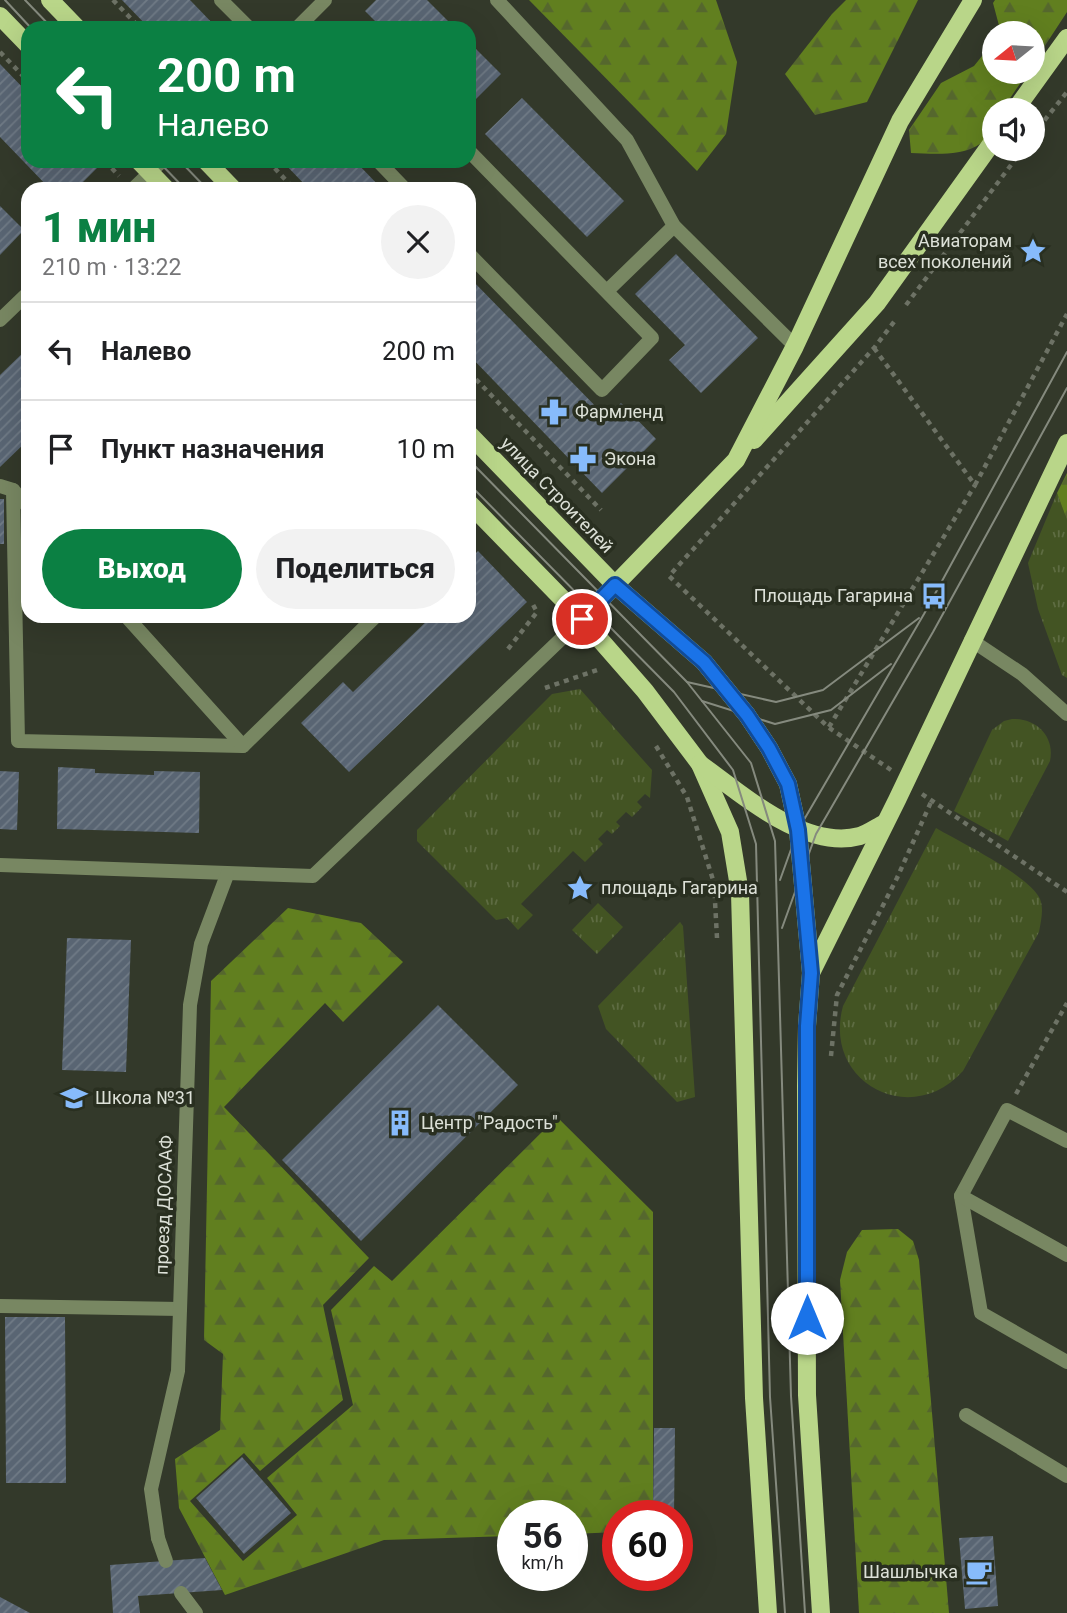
<!DOCTYPE html>
<html lang="ru">
<head>
<meta charset="utf-8">
<style>
  :root { --surface:#fff; --page:#f2f2f2; --text:#202124; --muted:#757577; --line:#e0e0e0; --accent:#0b8043 }
  body { margin:0; font-family:Roboto,sans-serif; background:var(--page); color:var(--text); height:100vh; display:flex; flex-direction:column; font-size:26px; white-space:nowrap }
  * { box-sizing:border-box; margin:0 }
  p { font-size:23px; color:var(--muted) }
  .icon { flex:none; width:38px; height:38px; fill:none; stroke:currentColor; stroke-width:2; stroke-linecap:round; stroke-linejoin:round }
  .map { position:relative; flex:1; overflow:hidden }
  .sheet { position:absolute; left:21px; top:182px; width:455px; height:441px; display:flex; flex-direction:column; background:var(--surface); border-radius:21px; box-shadow:0 7px 28px #0002 }
  .sheet>* { flex:none }
  .top-card { position:absolute; left:21px; top:21px; width:455px; height:147px; border-radius:21px; box-shadow:0 7px 28px #0002; background:#0b8043; color:#fff; overflow:hidden }
  .needle { width:46px; rotate:252deg }
  .buttons { position:absolute; left:982px; top:21px; display:grid; gap:14px }
  .buttons a { display:grid; place-items:center; width:63px; height:63px; border-radius:50%; background:var(--surface); box-shadow:0 7px 28px #0002; font-size:35px }
  .speed { position:absolute; left:497px; top:1500px; display:flex; gap:14px; font-size:35px; font-weight:700; text-align:center }
  .speed>* { display:grid; place-content:center; width:91px; height:91px; border-radius:50%; background:var(--surface); box-shadow:0 7px 28px #0002; line-height:1 }
  .speed small { font-size:18px; font-weight:400 }
  .speed .limit { border:10px solid #d22; background:#fff; color:#111 }
  .pin { position:absolute; display:grid; place-items:center; width:60px; height:60px; color:#fff; margin:-30px; border:4px solid #fff; border-radius:50%; box-shadow:0 2px 7px #0007 }
  .me { position:absolute; width:77px; margin:-38px; rotate:0deg; stroke-linejoin:round; filter:drop-shadow(0 0 5px #0008) }
  .turn { display:flex; align-items:center; gap:24px; height:147px; padding:0 21px; font-size:32px }
  .turn .icon { width:91px; height:91px; stroke-width:2.5 }
  .turn b { display:block; font-size:49px; line-height:60px }
  .round { display:grid; place-items:center; flex:none; width:74px; height:74px; border-radius:37px; background:var(--page) }
  .overview { display:flex; align-items:center; justify-content:space-between; height:119px; padding:0 21px }
  h1 { font-size:42px; font-weight:800; line-height:52px; color:var(--accent) }
  .button { display:flex; gap:14px; margin-top:auto; padding:14px 21px }
  .button a { flex:1; height:80px; border-radius:42px; background:var(--accent); color:#fff; font-size:28px; font-weight:800; line-height:80px; text-align:center }
  .button a+a { background:var(--page); color:var(--text) }
  ul { padding:0; list-style:none }
  li { display:flex; align-items:center; gap:21px; height:98px; padding:0 21px; border-top:2px solid var(--line) }
  li div { flex:1 }
  li b { display:block; font-size:26px }
  li em { font-style:normal }
  .map>svg:first-child { display:block }
  .grass { fill:url(#grass-tufts) }
  .forest { fill:url(#forest-firs) }
  .building { fill:url(#building-hatch) }
  .lines { fill:none; stroke-linecap:round; stroke-linejoin:round }
  .path { stroke:#6d7265; stroke-width:4.5; stroke-dasharray:5 5; stroke-linecap:butt }
  .service { stroke:#788762; stroke-width:14 }
  .minor { stroke:#788762; stroke-width:14 }
  .primary { stroke:#b9d689; stroke-width:18 }
  .tram { stroke:#858a7e; stroke-width:2 }
  .route-casing { stroke:#114b97; stroke-width:18 }
  .route { stroke:#1a73e8; stroke-width:12 }
  .labels { text-anchor:middle; stroke-width:7; stroke-linejoin:round; paint-order:stroke }
  .poi-label { font-size:18px; fill:#dde1d8; stroke:#292f20; text-anchor:start }
  .street-label { font-size:18px; fill:#dde1d8; stroke:#292f20 }
</style>
</head>
<body>
<div class="map">
<svg width="1067" height="1613" viewBox="0 0 1067 1613">
  <defs>
    <pattern id="grass-tufts" width="24" height="20" patternUnits="userSpaceOnUse" patternTransform="scale(1.75)"><rect width="24" height="20" fill="#435423"/><path d="M3 7l-1-3M5 7V3M7 7l1-3M15 17l-1-3M17 17v-4M19 17l1-3" fill="none" stroke="#5e6c42"/></pattern>
    <pattern id="forest-firs" width="22" height="20" patternUnits="userSpaceOnUse" patternTransform="scale(1.75)"><rect width="22" height="20" fill="#617f1f"/><path d="M5 1l3.5 6h-7zM16 11l3.5 6h-7z" fill="#55672d"/></pattern>
    <pattern id="building-hatch" width="6" height="6" patternUnits="userSpaceOnUse" patternTransform="scale(1.75)"><rect width="6" height="6" fill="#596573"/><path d="M-1 1l2-2M0 6l6-6M5 7l2-2" fill="none" stroke="#707b86"/></pattern>
  </defs>
  <rect width="100%" height="100%" fill="#33392a"/>
  <!-- grass -->
  <g class="grass">
    <polygon points="1057,493 1067,520 1067,678 1062,675 1038,609 1028,563"/>
    <polygon points="580,689 652,770 650,798 645,794 637,802 642,807 632,817 626,812 616,822 620,826 612,834 607,830 598,839 603,844 585,862 573,851 521,904 533,915 518,930 507,918 496,920 417,841 417,830 552,694"/>
    <path d="M1012,719C1036,718 1055,736 1050,761L1008,841L954,811L992,730L1004,721Z"/>
    <path d="M936,828C960,842 1030,876 1040,899C1044,909 1041,921 1039,932L963,1071C911,1129 822,1083 843,1006Z"/>
    <polygon points="598,903 623,927 597,954 572,930"/>
    <polygon points="680,922 683,926 695,1097 677,1102 606,1029 598,1006"/>
  </g>
  <!-- forest -->
  <g class="forest">
    <polygon points="529,0 716,0 737,62 726,134 697,171"/>
    <polygon points="846,0 918,0 867,102 815,115 785,74 832,14"/>
    <polygon points="995,0 1067,0 1067,12 1033,64 1032,33 1001,33 993,3"/>
    <path d="M994,41V72H1028L1002,110H994C994,160 946,154 911,153L909,130L941,83L974,66Z"/>
    <polygon points="1067,473 1067,520 1057,493"/>
    <polygon points="288,908 361,923 403,962 343,1022 325,1003 224,1107 369,1258 323,1305 343,1400 260,1471 244,1453 190,1501 243,1561 297,1515 267,1478 353,1405 331,1310 374,1266 392,1281 557,1117 653,1212 653,1515 618,1516 618,1532 572,1534 572,1516 513,1516 513,1536 384,1540 225,1595 179,1508 175,1459 220,1430 223,1354 204,1340 211,981"/>
    <polygon points="898,1229 913,1241 919,1260 949,1613 859,1613 840,1280 847,1252 862,1230"/>
  </g>
  <!-- building -->
  <g class="building">
    <polygon points="122,0 190,0 217,28 149,28"/>
    <polygon points="376,0 427,0 455,28 382,28 365,11"/>
    <polygon points="469,42 501,74 469,106"/>
    <polygon points="0,64 28,93 28,161 94,161 99,166 76,189 50,189 0,137"/>
    <polygon points="522,98 624,201 587,237 485,134"/>
    <polygon points="282,161 355,161 382,189 309,189"/>
    <polygon points="0,206 24,230 0,255"/>
    <polygon points="676,254 758,338 701,393 669,360 685,345 635,294"/>
    <polygon points="469,277 606,417 621,403 656,439 602,493 469,355"/>
    <polygon points="28,348 28,440 0,467 0,375"/>
    <rect x="0" y="499" width="4" height="45"/>
    <polygon points="469,550 474,555 478,551 527,602 349,772 301,723 343,682 353,692 432,616 469,616"/>
    <polygon points="58,767 95,769 95,773 154,775 154,771 200,772 199,833 57,829"/>
    <polygon points="0,771 19,772 17,830 0,829"/>
    <polygon points="67,938 131,940 126,1072 62,1070"/>
    <polygon points="438,1005 518,1085 361,1241 282,1160"/>
    <polygon points="5,1317 65,1317 66,1483 6,1483"/>
    <polygon points="654,1428 675,1428 674,1516 653,1516"/>
    <polygon points="242,1457 291,1513 244,1554 196,1498"/>
    <polygon points="993,1536 998,1606 965,1609 959,1538"/>
    <polygon points="205,1558 222,1590 138,1596 140,1613 113,1613 110,1565"/>
    <polygon points="0,1597 30,1613 0,1613"/>
  </g>
  <g class="lines">
    <!-- path -->
    <g class="path">
      <polyline points="113,0 140,28"/>
      <polyline points="0,52 28,81"/>
      <polyline points="1032,136 1067,92"/>
      <polyline points="105,161 119,176"/>
      <polyline points="268,161 294,189"/>
      <polyline points="906,305 1023,149"/>
      <polyline points="874,348 975,485 1067,314"/>
      <polyline points="469,372 601,510"/>
      <polyline points="508,649 537,612 531,601"/>
      <polyline points="545,688 597,670"/>
      <polyline points="829,727 975,485"/>
      <polyline points="656,746 687,797 714,883 717,938"/>
      <polyline points="891,770 828,727 669,576 874,348 897,318"/>
      <polyline points="922,794 1067,892"/>
      <polyline points="831,1056 837,995 897,878 931,802"/>
      <polyline points="1016,1094 1067,1003"/>
    </g>
    <!-- service -->
    <g class="service">
      <polyline points="221,0 249,28"/>
      <polyline points="469,151 652,338 602,390 469,254"/>
      <polyline points="378,161 405,189"/>
      <polyline points="607,291 674,226"/>
      <polyline points="0,486 13,490 18,741 243,746 376,616"/>
      <polyline points="13,490 28,507"/>
      <polyline points="126,616 243,746"/>
      <polyline points="971,640 1022,674 1067,714"/>
      <polyline points="1067,1141 1007,1110 961,1196 981,1313 1067,1362"/>
      <polyline points="961,1196 1067,1255"/>
      <polyline points="0,1306 180,1309"/>
      <polyline points="966,1415 1067,1476"/>
      <polyline points="158,1538 166,1561"/>
      <polyline points="181,1593 196,1613"/>
    </g>
    <!-- minor -->
    <g class="minor">
      <polyline points="497,0 627,140 674,226 795,346"/>
      <polyline points="297,28 325,0"/>
      <polyline points="133,189 162,161"/>
      <polyline points="0,320 28,293"/>
      <polyline points="0,865 313,876 582,619"/>
      <polyline points="158,1538 151,1489 178,1371 190,1005 201,944 227,875"/>
    </g>
    <!-- primary -->
    <g class="primary">
      <polyline points="50,0 77,28"/>
      <polyline points="0,16 28,45"/>
      <polyline points="1015,110 1067,38"/>
      <polyline points="139,161 166,189"/>
      <polyline points="206,161 233,189"/>
      <polyline points="469,434 615,585 704,662 747,715 769,748 788,784 798,830 811,973 807,1026 806,1086 807,1395 821,1613"/>
      <polyline points="754,440 877,303 994,140"/>
      <polyline points="469,503 582,619 645,691 700,764 730,832 740,893 754,1398 768,1613"/>
      <polyline points="582,619 736,460 795,346 900,121 973,0"/>
      <path d="M700,764C742,794 805,851 860,836C869,833 877,827 885,823"/>
      <polyline points="811,973 897,800 1067,443"/>
    </g>
    <!-- tram -->
    <g class="tram">
      <polyline points="5,0 31,28"/>
      <polyline points="25,0 52,28"/>
      <polyline points="158,161 185,189"/>
      <polyline points="180,161 207,189"/>
      <polyline points="469,460 687,682 751,763 775,841 791,1396 805,1613"/>
      <polyline points="469,484 674,692 733,770 756,844 770,1397 785,1613"/>
      <polyline points="687,682 776,702 823,690 919,618"/>
      <polyline points="702,701 775,724 831,710 891,664"/>
      <polyline points="780,880 798,830 924,614 1067,352"/>
      <polyline points="782,928 816,834 933,632 1067,388"/>
    </g>
  </g>
  <g class="lines">
    <!-- route casing -->
    <g class="route-casing">
      <polyline id="route" points="582,619 615,585 704,662 747,715 769,748 788,784 798,830 811,973 807,1026 807,1318"/>
    </g>
    <!-- route -->
    <use href="#route" class="route"/>
  </g>
  <!-- icons -->
  <defs>
    <g id="sight-bare" transform="scale(2.1)"><path d="M0-6L1.8-2.2L6-1.7L2.9 1.2L3.7 5.4L0 3.3L-3.7 5.4L-2.9 1.2L-6-1.7L-1.8-2.2Z" fill="#87bbfb" stroke="#292f20" stroke-width="2.5" paint-order="stroke"/></g>
    <g id="pharmacy-bare" transform="scale(2.1)"><path d="M-2-6h4v4h4v4h-4v4h-4v-4h-4v-4h4Z" fill="#87bbfb" stroke="#292f20" stroke-width="2.5" paint-order="stroke"/></g>
    <g id="bus-bare" transform="scale(2.1)"><path d="M-5-6H5V4H4V6H2V4H-2V6H-4V4H-5ZM-3.5-4V0h7V-4ZM-3.5 1.2v1.5H-2V1.2ZM2 1.2v1.5H3.5V1.2Z" fill="#87bbfb" stroke="#292f20" stroke-width="2.5" paint-order="stroke"/></g>
    <g id="school-bare" transform="scale(2.1)"><path d="M0-5L7-2L0 1L-7-2ZM-4 1L0 2.5L4 1V4Q0 6-4 4Z" fill="#87bbfb" stroke="#292f20" stroke-width="2.5" paint-order="stroke"/></g>
    <g id="building-bare" transform="scale(2.1)"><path d="M-4-6H4V6H1V3H-1V6H-4ZM-2.5-4.3h1.7v1.8h-1.7ZM.8-4.3h1.7v1.8H.8ZM-2.5-1h1.7V.8h-1.7ZM.8-1h1.7V.8H.8Z" fill="#87bbfb" stroke="#292f20" stroke-width="2.5" paint-order="stroke"/></g>
    <g id="cafe-bare" transform="scale(2.1)"><path d="M-5.5-4.5H6V0H3Q3 3.5 0 3.5H-2.5Q-5.5 3.5-5.5 0ZM3-3.2v2h1.7v-2ZM-6 4.5H4V6H-6Z" fill="#87bbfb" stroke="#292f20" stroke-width="2.5" paint-order="stroke"/></g>
  </defs>
  <g fill-rule="evenodd">
    <use href="#sight-bare" x="1033" y="251"/>
    <use href="#pharmacy-bare" x="554" y="412"/>
    <use href="#pharmacy-bare" x="583" y="459"/>
    <use href="#bus-bare" x="934" y="596"/>
    <use href="#sight-bare" x="580" y="888"/>
    <use href="#school-bare" x="74" y="1098"/>
    <use href="#building-bare" x="400" y="1123"/>
    <use href="#cafe-bare" x="979" y="1572"/>
  </g>
  <g class="labels">
    <!-- poi labels -->
    <g class="poi-label">
      <text x="1012" y="247" text-anchor="end">Авиаторам<tspan x="1012" dy="21">всех поколений</tspan></text>
      <text x="575" y="418">Фармленд</text>
      <text x="604" y="465">Экона</text>
      <text x="913" y="602" text-anchor="end">Площадь Гагарина</text>
      <text x="601" y="894">площадь Гагарина</text>
      <text x="95" y="1104">Школа №31</text>
      <text x="421" y="1129">Центр "Радость"</text>
      <text x="958" y="1578" text-anchor="end">Шашлычка</text>
    </g>
    <!-- street labels -->
    <g class="street-label">
      <text transform="translate(557 495) rotate(46)" y="6">улица Строителей</text>
      <text transform="translate(164 1205) rotate(-88)" y="6">проезд ДОСААФ</text>
    </g>
  </g>
</svg>
<div class="buttons">
<a><svg class="needle" viewBox="-14 -14 28 28"><path d="M0-13l5 13h-10z" fill="#e53935"/><path d="M0 13l5-13h-10z" fill="#757577"/></svg></a>
<a><svg class="icon" aria-label="sound" viewBox="0 0 24 24"><path d="M4 9h4l5-4v14l-5-4H4zM17 9q2 3 0 6"/></svg></a>
</div>
<div class="speed"><div>56<small>km/h</small></div><div class="limit">60</div></div>
<div class="pin" style="left:582px;top:619px;background:#d93025"><svg class="icon" aria-label="arrive" viewBox="0 0 24 24"><path d="M6 21V4h12l-3 4 3 4H6"/></svg></div>
<svg class="me" style="left:807px;top:1318px" viewBox="-20 -20 40 40"><circle r="19" fill="#fff"/><path d="M0-13L10 11 0 6-10 11z" fill="#1a73e8"/></svg>
<div class="top-card">
<div class="turn"><svg class="icon" aria-label="left" viewBox="0 0 24 24"><path d="M17 20v-9H6M10 6l-5 5 5 5"/></svg><div><b>200 m</b>Налево</div></div>
</div>
<section class="sheet">
<div class="overview"><div><h1>1 мин</h1><p>210 m · 13:22</p></div><a class="round"><svg class="icon" aria-label="close" viewBox="0 0 24 24"><path d="M6 6l12 12M18 6L6 18"/></svg></a></div>
<ul>
<li><svg class="icon" aria-label="left" viewBox="0 0 24 24"><path d="M17 20v-9H6M10 6l-5 5 5 5"/></svg><div><b>Налево</b></div><em>200 m</em></li>
<li><svg class="icon" aria-label="arrive" viewBox="0 0 24 24"><path d="M6 21V4h12l-3 4 3 4H6"/></svg><div><b>Пункт назначения</b></div><em>10 m</em></li>
</ul>
<div class="button"><a>Выход</a><a>Поделиться</a></div>
</section>
</div>
</body>
</html>
